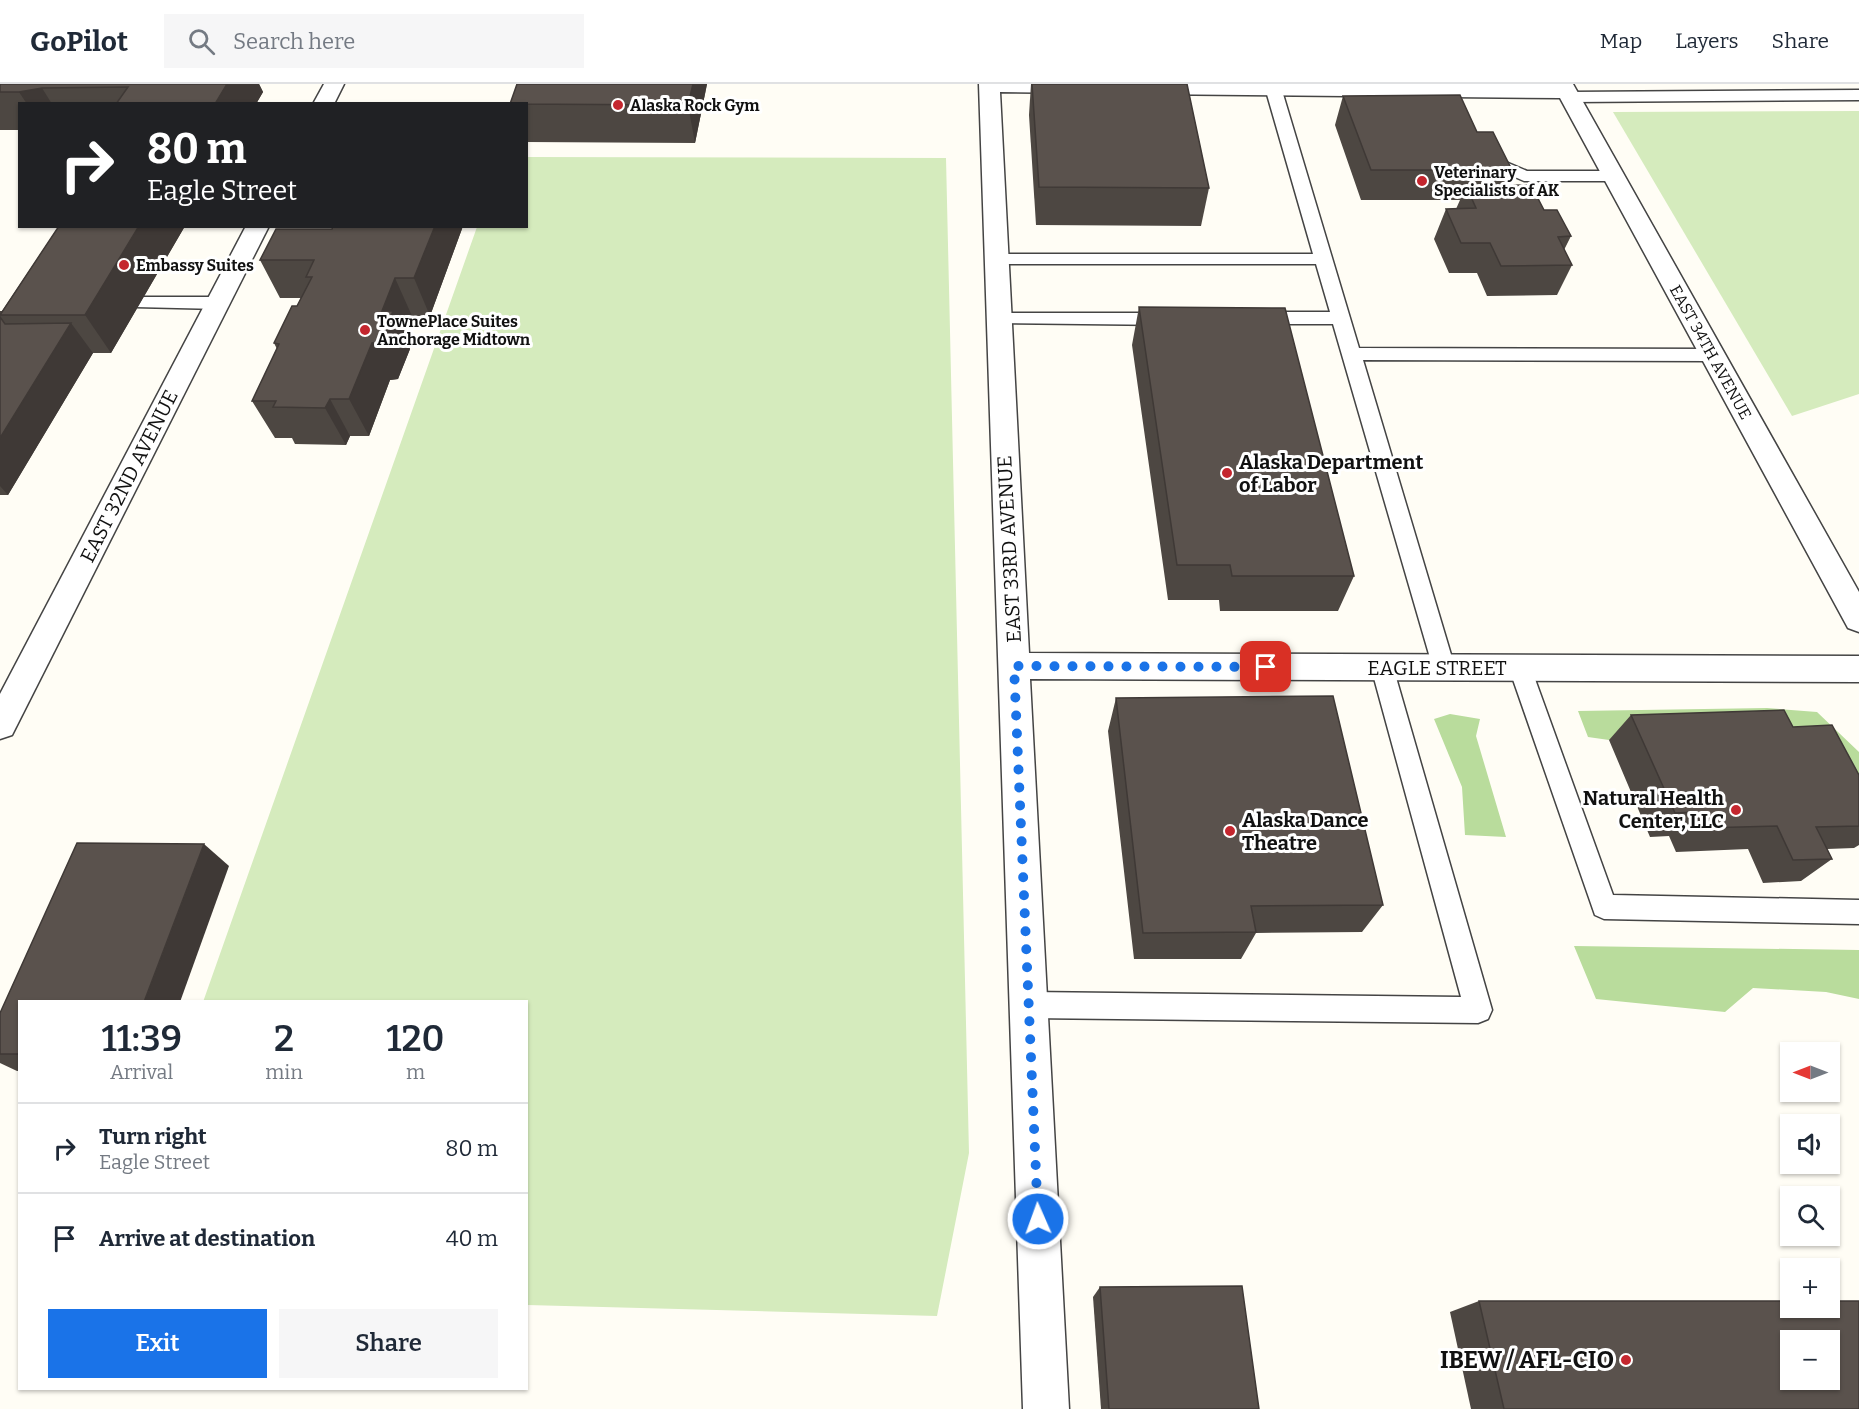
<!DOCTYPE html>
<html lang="en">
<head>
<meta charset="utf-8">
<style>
  :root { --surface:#fff; --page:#f6f6f7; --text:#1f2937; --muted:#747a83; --line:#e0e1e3; --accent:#1a73e8 }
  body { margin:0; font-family:Bitter,serif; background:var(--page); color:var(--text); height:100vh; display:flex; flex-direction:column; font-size:22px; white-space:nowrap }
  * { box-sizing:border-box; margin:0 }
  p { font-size:20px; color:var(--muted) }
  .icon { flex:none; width:33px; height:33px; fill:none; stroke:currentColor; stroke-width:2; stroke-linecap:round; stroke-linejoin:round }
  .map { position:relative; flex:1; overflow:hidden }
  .drawer { position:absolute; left:18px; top:916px; width:510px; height:390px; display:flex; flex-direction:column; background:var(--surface); border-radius:0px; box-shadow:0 2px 4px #0004 }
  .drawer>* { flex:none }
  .banner { position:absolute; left:18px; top:18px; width:510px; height:126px; border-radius:0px; box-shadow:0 2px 4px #0004; background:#202124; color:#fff; overflow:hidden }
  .needle { width:39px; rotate:270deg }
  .buttons { position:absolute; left:1780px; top:958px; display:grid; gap:12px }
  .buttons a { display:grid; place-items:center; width:60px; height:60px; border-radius:0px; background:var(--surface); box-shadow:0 2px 4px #0004; font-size:30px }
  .pin { position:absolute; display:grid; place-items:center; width:51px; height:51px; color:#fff; margin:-26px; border-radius:12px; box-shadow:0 3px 9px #0006 }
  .me { position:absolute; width:66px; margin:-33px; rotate:358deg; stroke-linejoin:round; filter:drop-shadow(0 0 4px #0008) }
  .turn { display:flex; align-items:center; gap:21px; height:126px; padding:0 30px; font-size:27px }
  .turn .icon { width:78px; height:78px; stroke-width:2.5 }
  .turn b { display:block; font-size:42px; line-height:51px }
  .eta { display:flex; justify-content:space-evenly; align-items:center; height:102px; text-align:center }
  .eta b { font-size:36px; font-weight:600; line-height:42px }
  .action { display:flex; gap:12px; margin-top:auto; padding:12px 30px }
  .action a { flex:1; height:69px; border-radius:0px; background:var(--accent); color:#fff; font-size:24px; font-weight:600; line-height:69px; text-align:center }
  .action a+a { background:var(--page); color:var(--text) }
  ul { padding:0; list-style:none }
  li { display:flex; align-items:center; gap:18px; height:90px; padding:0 30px; border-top:2px solid var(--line) }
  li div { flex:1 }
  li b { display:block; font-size:22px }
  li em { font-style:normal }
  header { display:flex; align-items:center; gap:36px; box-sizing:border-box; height:84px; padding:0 30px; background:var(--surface); border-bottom:2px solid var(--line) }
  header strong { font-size:28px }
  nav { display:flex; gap:33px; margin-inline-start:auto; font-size:21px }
  .search { width:420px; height:54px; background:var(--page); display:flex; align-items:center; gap:15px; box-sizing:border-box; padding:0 21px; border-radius:0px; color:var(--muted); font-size:22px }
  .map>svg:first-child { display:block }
  .green { fill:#d5ebbd }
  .forest { fill:#b9dc9c }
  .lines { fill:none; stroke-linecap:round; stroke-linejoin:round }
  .service-casing { stroke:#444; stroke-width:3 }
  .minor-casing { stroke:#444; stroke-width:3 }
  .service { fill:#fff; fill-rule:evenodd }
  .minor { fill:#fff; fill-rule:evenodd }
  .wall { fill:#4d4742 }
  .shaded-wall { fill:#3f3936 }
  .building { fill:#5a524d; stroke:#3f3936; stroke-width:1.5; fill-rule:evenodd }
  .route { stroke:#1a73e8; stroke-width:10; stroke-dasharray:0 18 }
  .poi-dot { fill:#c4262e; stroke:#fff; stroke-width:2 }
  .labels { text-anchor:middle; stroke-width:6; stroke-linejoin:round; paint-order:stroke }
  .far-poi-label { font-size:16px; font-weight:bold; fill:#111; stroke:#fff; text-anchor:start }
  .far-street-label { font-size:16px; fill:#111; stroke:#fff }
  .poi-label { font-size:20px; font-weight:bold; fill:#111; stroke:#fff; text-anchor:start }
  .street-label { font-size:20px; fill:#111; stroke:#fff }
  .near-poi-label { font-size:24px; font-weight:bold; fill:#111; stroke:#fff; text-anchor:end }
</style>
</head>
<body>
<header>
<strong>GoPilot</strong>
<div class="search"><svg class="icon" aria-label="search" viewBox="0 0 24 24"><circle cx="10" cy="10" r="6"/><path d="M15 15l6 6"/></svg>Search here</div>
<nav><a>Map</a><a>Layers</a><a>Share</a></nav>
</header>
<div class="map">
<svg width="1859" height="1325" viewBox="0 0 1859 1325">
  <rect width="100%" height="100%" fill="#fffdf5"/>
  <!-- green -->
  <g class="green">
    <polygon points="1859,27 1859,310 1792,332 1613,28"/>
    <polygon points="527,73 946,74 969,1069 937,1232 527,1221 526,918 203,918 477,143 526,142"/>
  </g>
  <!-- forest -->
  <g class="forest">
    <polygon points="1767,624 1817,628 1859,668 1859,751 1756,651 1609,656 1588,653 1578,627"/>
    <polygon points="1450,630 1480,635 1476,652 1506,753 1465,751 1462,703 1434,635"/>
    <polygon points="1574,862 1859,866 1859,915 1826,908 1753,904 1725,928 1596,915"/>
  </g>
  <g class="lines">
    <!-- service casing -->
    <g class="service-casing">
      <g id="service">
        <polygon points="1264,0 1280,0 1359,264 1712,265 1719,267 1721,271 1719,275 1712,277 1363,276 1455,584 1452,591 1444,593 1436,591 1433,584 1333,240 1256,240 1250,238 1247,234 1250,230 1256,228 1330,228 1316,180 996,180 990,179 987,175 990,171 996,170 1313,170"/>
        <polygon points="1859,6 1859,16 1571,18 1563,13 1571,8"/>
        <polygon points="1482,68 1527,87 1614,87 1622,92 1614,97 1524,97 1476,76 1474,73"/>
        <polygon points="141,213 219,213 225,215 228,219 225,223 219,225 135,223 132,219 135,215"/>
        <polygon points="999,229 1171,229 1177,231 1180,235 1177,239 1171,241 993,239 990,235 993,231"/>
        <polygon points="1382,574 1390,576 1393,583 1492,926 1488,935 1478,939 1029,934 1019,930 1015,921 1019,912 1029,908 1461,913 1371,583 1374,576"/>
        <polygon points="1520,575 1528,577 1531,584 1613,811 1859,816 1859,840 1604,835 1595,831 1509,584 1512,577"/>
      </g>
    </g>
    <!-- minor casing -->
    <g class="minor-casing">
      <g id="minor">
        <polygon points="324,0 344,0 334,20 313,20"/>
        <polygon points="979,0 1085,0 1087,3 1084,7 1077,9 1000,8 1029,569 1859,572 1859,598 1030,595 1069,1325 1023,1325"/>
        <polygon points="1135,0 1573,0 1859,508 1859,548 1848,544 1560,14 1143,10 1136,8 1133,4"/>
        <polygon points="246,142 269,142 12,651 0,655 0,610"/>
      </g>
    </g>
    <!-- service -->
    <use href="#service" class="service"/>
    <!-- minor -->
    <use href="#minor" class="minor"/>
  </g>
  <!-- wall -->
  <g class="wall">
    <polygon points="0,0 259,0 263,8 256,20 20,20 20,46 0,46"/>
    <polygon points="707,0 695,59 526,58 526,20"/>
    <polygon points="1031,0 1187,0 1209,104 1201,142 1036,141 1029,31"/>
    <polygon points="1343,12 1477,48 1512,86 1505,101 1544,126 1571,152 1564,166 1572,181 1557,211 1487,212 1477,189 1449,189 1434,155 1446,125 1456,125 1460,116 1361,116 1335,41"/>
    <polygon points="59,142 185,142 111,269 93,269 8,411 0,411 0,227 2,227"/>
    <polygon points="463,142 430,232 412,232 404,252 410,265 398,295 390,296 369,352 350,352 346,361 295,360 292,354 275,354 252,317 277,265 274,259 297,222 301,214 280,214 260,176 332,145"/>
    <polygon points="1139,223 1354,492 1338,527 1220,527 1219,516 1168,516 1132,261"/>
    <polygon points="1116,614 1383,821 1362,848 1256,849 1241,875 1134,875 1108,647"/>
    <polygon points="1631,631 1793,643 1859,691 1859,761 1854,764 1827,765 1832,775 1801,797 1763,799 1748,765 1676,768 1669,752 1650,753 1609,656"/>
    <polygon points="0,970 20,970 20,987 17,987 0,979"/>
    <polygon points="1100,1203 1259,1325 1101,1325 1093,1213"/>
    <polygon points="1479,1217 1859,1325 1471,1325 1450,1228"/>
  </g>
  <!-- shaded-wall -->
  <g class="shaded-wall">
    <polygon points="227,0 259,0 263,8 256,20 215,20"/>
    <polygon points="693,0 707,0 695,59 688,21"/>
    <polygon points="42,4 52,20 27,20 19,8"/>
    <polygon points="139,142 185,142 111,269 85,231"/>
    <polygon points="435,142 463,142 430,232 414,194"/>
    <polygon points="395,194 412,232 404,252 410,265 398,295 390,296 369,352 349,315"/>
    <polygon points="71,239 93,269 8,411 0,402 0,354"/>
    <polygon points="330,315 350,352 346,361 325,324"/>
    <polygon points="204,760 229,782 180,918 144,918"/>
  </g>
  <!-- building -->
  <g class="building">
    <polygon points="0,0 227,0 215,20 116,20 128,3 42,4 19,8 0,8"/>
    <polygon points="517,0 693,0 688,21 510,20"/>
    <polygon points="1032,0 1187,0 1209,104 1039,103"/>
    <polygon points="1460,11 1477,48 1493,48 1512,86 1371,86 1343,12"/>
    <polygon points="1531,101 1544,126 1557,126 1571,152 1558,153 1572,181 1501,182 1490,159 1461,159 1446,125 1476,124 1466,102"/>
    <polygon points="59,142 139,142 85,231 0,231"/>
    <polygon points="333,142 435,142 414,194 395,194 382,227 393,227 381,257 372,259 349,315 330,315 325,324 273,323 276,317 252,317 279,260 274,259 292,222 297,222 312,193 306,193 314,176 260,176 276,145 332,145"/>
    <polygon points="1139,223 1285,224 1354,492 1232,492 1230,481 1177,481"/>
    <polygon points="0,233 5,240 71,239 0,354"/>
    <polygon points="1333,612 1383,821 1251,822 1256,848 1143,849 1116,614"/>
    <polygon points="1784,626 1793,643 1832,641 1859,691 1859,742 1816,743 1832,775 1793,776 1777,742 1703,744 1695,728 1675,729 1631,631"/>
    <polygon points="77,759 204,760 144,918 20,918 20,970 0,970 0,929"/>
    <polygon points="1242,1202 1259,1325 1109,1325 1100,1203"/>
    <path d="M1479,1217H1791V1224H1830V1217H1859V1325H1504ZM1791,1257H1830V1296H1791Z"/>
  </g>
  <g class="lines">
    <!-- route -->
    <polyline class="route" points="1038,1135 1014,582 1266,583"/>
  </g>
  <!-- markers -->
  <g class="poi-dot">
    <circle cx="618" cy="21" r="6"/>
    <circle cx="1422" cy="97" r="6"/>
    <circle cx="124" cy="181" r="6"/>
    <circle cx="365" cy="246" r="6"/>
    <circle cx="1227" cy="389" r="6"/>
    <circle cx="1736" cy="726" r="6"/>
    <circle cx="1230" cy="747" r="6"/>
    <circle cx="1626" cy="1276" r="6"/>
  </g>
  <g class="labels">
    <!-- far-poi labels -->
    <g class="far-poi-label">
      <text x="630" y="27">Alaska Rock Gym</text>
      <text x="1434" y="94">Veterinary<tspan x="1434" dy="18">Specialists of AK</tspan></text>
      <text x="136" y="187">Embassy Suites</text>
      <text x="377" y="243">TownePlace Suites<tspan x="377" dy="18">Anchorage Midtown</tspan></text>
    </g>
    <!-- far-street labels -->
    <g class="far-street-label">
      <text transform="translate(1711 268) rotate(61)" y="6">EAST 34TH AVENUE</text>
    </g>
    <!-- poi labels -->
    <g class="poi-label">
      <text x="1239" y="385">Alaska Department<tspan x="1239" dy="23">of Labor</tspan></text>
      <text x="1724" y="721" text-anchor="end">Natural Health<tspan x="1724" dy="23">Center, LLC</tspan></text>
      <text x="1242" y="743">Alaska Dance<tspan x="1242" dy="23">Theatre</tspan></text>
    </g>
    <!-- street labels -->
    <g class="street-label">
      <text transform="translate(129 392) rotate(-63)" y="7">EAST 32ND AVENUE</text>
      <text transform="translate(1009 465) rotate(-93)" y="7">EAST 33RD AVENUE</text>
      <text x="1437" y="591">EAGLE STREET</text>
    </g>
    <!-- near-poi labels -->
    <g class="near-poi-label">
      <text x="1614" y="1284">IBEW / AFL-CIO</text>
    </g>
  </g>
</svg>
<div class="buttons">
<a><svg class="needle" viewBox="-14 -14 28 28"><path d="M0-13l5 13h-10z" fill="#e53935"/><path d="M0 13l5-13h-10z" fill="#747a83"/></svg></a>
<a><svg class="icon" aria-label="sound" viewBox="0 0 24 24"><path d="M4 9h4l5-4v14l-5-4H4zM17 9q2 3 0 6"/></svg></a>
<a><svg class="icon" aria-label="search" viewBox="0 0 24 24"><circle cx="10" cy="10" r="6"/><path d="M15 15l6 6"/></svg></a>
<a>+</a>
<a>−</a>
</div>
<div class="pin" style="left:1266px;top:583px;background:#d93025"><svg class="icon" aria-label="arrive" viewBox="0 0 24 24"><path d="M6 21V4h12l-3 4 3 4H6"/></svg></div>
<svg class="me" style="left:1038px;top:1135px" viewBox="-20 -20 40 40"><circle r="17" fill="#1a73e8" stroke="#fff" stroke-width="3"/><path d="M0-11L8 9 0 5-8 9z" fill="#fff"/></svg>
<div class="banner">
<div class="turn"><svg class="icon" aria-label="right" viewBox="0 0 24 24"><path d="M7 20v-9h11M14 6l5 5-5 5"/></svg><div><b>80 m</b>Eagle Street</div></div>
</div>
<section class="drawer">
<div class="eta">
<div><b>11:39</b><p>Arrival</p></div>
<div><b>2</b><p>min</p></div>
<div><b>120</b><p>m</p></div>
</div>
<ul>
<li><svg class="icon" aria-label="right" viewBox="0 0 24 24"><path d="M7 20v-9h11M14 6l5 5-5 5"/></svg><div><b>Turn right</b><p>Eagle Street</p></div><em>80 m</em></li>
<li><svg class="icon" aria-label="arrive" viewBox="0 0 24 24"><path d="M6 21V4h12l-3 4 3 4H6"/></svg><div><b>Arrive at destination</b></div><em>40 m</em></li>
</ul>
<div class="action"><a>Exit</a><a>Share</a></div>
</section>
</div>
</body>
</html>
